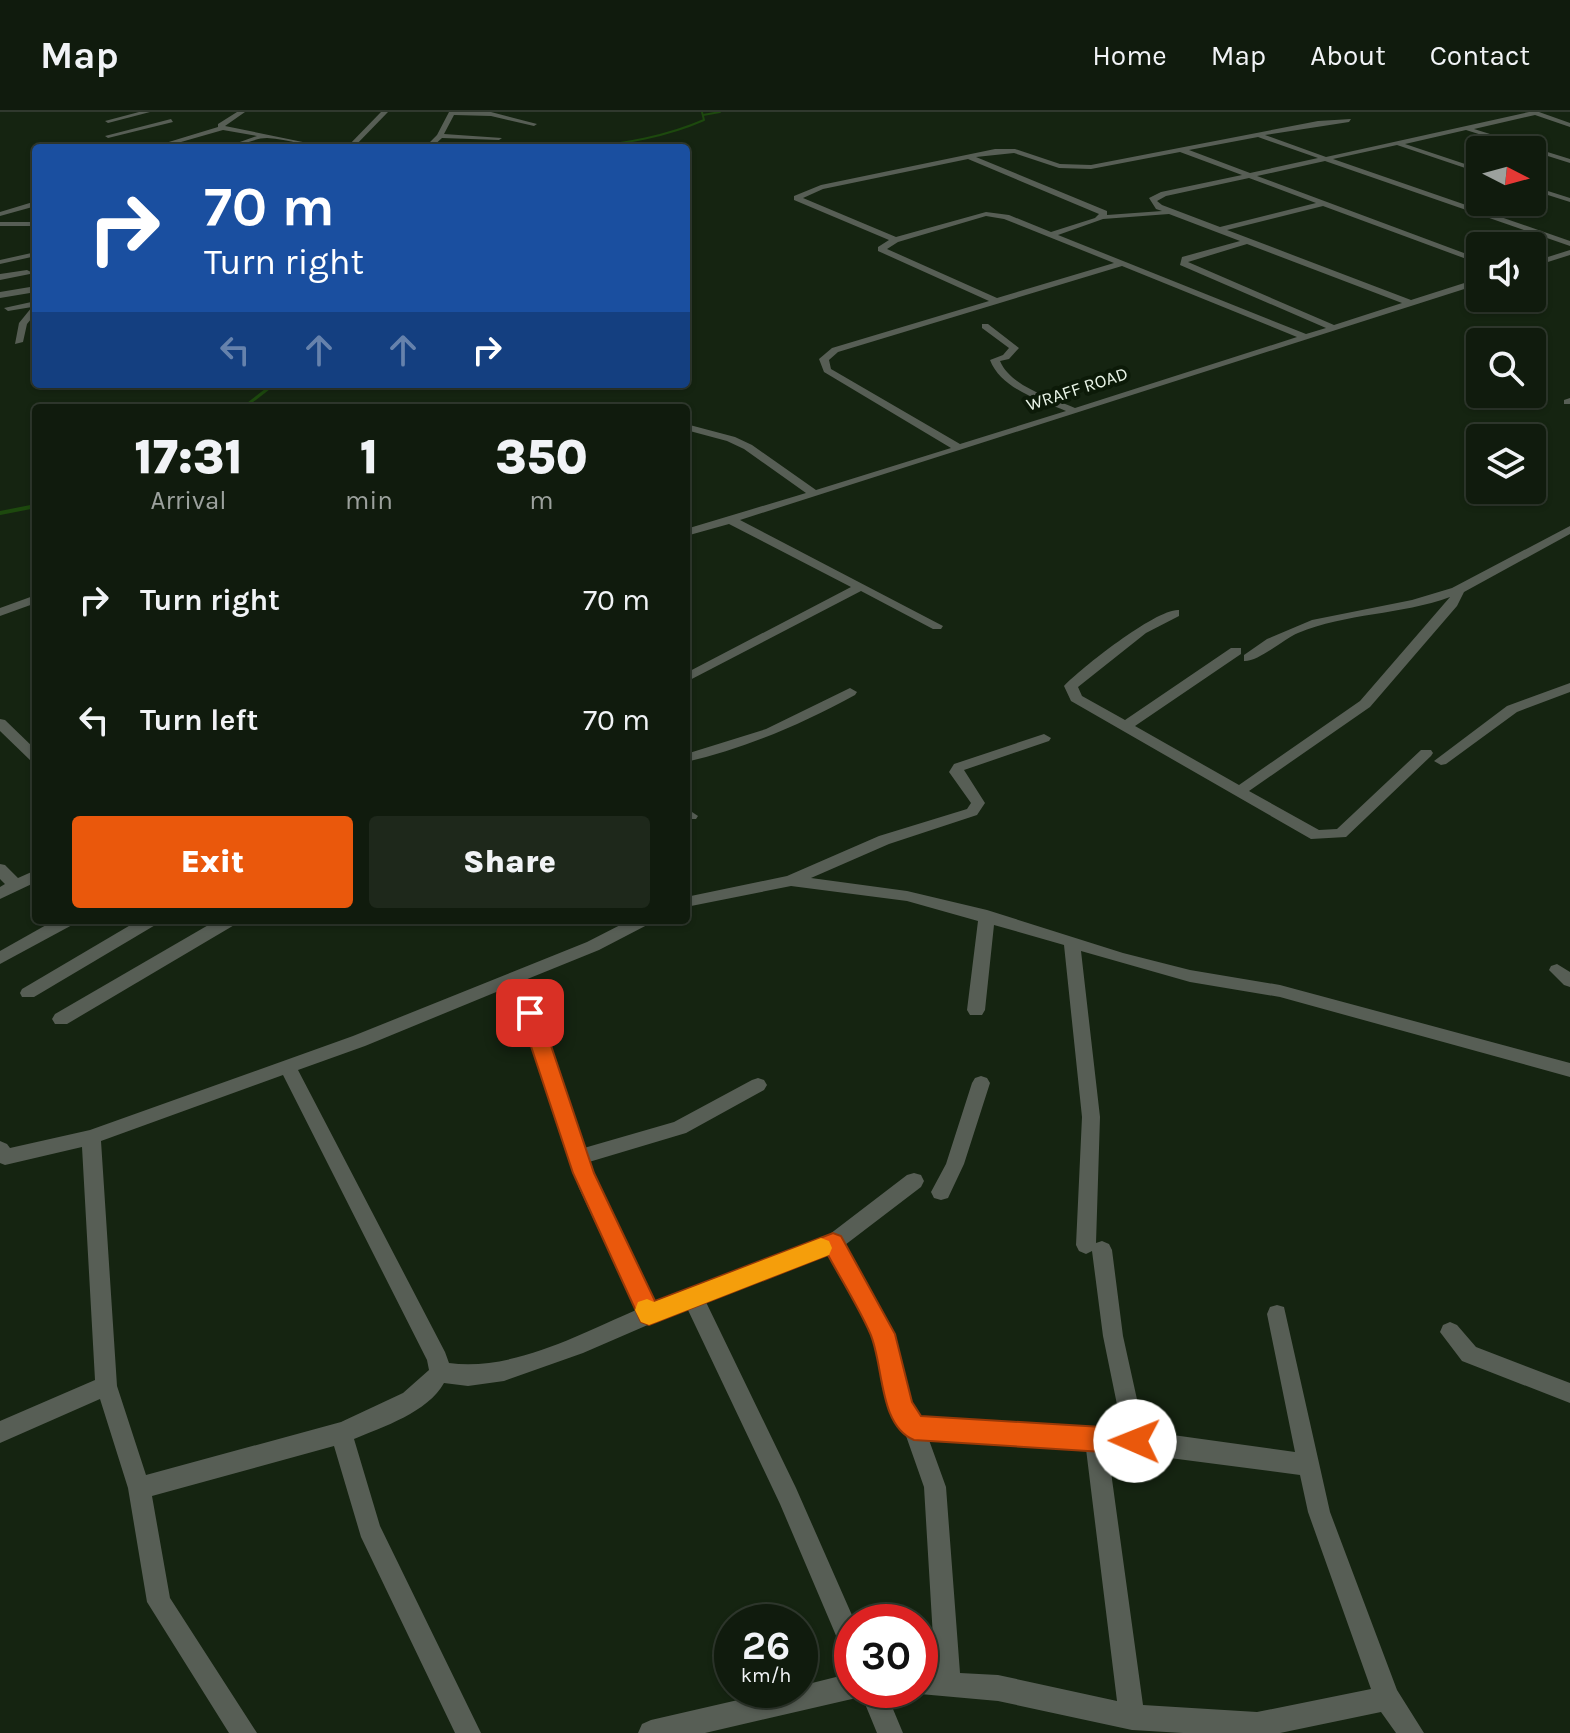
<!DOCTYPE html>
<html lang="en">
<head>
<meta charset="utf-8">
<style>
  :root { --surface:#101b0d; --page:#1e281b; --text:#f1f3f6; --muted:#9ca19d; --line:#30392e; --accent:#ea580c }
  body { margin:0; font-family:Karla,sans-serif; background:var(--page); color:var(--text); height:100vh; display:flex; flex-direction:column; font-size:30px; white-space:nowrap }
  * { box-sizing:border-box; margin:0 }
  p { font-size:26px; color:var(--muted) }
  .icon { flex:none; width:44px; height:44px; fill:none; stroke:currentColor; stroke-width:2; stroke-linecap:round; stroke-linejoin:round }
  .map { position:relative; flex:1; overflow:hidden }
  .drawer { position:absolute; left:32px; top:292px; width:658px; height:520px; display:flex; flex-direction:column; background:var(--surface); border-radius:8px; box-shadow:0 2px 6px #0004,0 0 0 2px var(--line) }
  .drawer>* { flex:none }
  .banner { position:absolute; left:32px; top:32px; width:658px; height:244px; border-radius:8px; box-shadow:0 2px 6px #0004,0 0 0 2px var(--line); background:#1a4fa0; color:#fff; overflow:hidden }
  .needle { width:52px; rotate:96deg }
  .tools { position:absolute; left:1466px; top:24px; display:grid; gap:16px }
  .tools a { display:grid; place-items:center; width:80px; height:80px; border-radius:8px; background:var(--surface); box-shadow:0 2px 6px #0004,0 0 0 2px var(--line); font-size:40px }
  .speed { position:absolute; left:714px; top:1492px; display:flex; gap:16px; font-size:40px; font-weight:700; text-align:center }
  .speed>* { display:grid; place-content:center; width:104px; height:104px; border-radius:50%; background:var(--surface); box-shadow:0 2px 6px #0004,0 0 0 2px var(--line); line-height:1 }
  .speed small { font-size:20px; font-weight:400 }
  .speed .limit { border:12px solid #d22; background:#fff; color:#111 }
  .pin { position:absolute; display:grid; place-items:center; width:68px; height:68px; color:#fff; margin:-34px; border-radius:16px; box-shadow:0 4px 12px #0006 }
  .me { position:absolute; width:88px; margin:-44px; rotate:271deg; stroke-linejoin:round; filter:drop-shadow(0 0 6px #0008) }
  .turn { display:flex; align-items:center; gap:28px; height:168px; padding:0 40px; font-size:36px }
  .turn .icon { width:104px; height:104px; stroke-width:2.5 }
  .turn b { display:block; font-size:56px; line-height:68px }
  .lanes { display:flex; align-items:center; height:76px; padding:0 40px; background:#0003; justify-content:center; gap:40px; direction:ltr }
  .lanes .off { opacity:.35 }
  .eta { display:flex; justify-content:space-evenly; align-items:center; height:136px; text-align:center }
  .eta b { font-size:48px; font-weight:800; line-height:56px }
  .button { display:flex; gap:16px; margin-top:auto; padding:16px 40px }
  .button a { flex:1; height:92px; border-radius:8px; background:var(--accent); color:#fff; font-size:32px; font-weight:800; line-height:92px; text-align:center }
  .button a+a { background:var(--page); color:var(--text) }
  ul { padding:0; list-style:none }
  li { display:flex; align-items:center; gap:24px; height:120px; padding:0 40px }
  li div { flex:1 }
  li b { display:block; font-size:30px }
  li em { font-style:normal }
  header { display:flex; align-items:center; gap:48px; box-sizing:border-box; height:112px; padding:0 40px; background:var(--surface); border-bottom:2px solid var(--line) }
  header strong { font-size:38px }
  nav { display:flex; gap:44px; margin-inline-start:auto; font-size:28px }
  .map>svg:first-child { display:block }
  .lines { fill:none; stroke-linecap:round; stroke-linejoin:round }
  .stream-far2 { stroke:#1d490e; stroke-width:2 }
  .stream-far1 { stroke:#1d490e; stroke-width:3 }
  .stream { stroke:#1d490e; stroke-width:4 }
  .minor { fill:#575e55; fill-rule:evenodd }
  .route { fill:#ea580c; stroke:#983908; stroke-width:2 }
  .slow { fill:#f59e0b }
  .labels { text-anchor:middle; stroke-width:8; stroke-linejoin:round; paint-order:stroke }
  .far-street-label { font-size:18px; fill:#eaf5e8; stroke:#0c1a08 }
</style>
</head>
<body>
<header>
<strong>Map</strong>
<nav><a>Home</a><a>Map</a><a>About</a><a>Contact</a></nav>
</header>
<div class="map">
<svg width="1570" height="1621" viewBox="0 0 1570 1621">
  <rect width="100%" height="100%" fill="#152411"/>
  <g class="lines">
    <!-- stream-far2 -->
    <g class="stream-far2">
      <polyline points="703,3 720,0"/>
      <path d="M584,36C626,31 665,25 704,8L702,0"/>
    </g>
    <!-- stream-far1 -->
    <polyline class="stream-far1" points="243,296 274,272"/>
    <!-- stream -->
    <polyline class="stream" points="0,401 36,394"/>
    <!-- minor -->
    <g class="minor">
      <polygon points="139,0 150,0 108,11 105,9"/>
      <path d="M237,0H245L225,14L332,36C310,36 289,27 267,26C253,26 238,36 223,36L257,24L223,18L160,36H149L218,15V12Z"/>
      <polygon points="381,0 388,0 353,36 346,36"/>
      <polygon points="449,0 491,0 537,12 534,14 491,4 454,3 444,22 502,26 499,28 442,26 431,36 424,36 437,23"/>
      <path d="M1529,0H1539L1570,11V15L1535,3L1474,17L1570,47V51L1466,18L1405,32L1480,57V61L1397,33L1333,47L1570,129V134L1325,49L1257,64L1480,147V152L1323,94L1227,118L1411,188L1480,166V172L740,408L943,514L941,517H933L861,479L686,570V561L851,475L729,412L686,424V417L806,381L744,337L727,329L686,318V312L735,325L752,333L816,378L951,336L824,260L819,247L832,236L989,189L878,139V135L889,128L794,88V84L821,73L995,37H1015L1060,52L1091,53L1318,9L1351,7L1349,10L1265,23L1326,45ZM1258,25L1318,46L1250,61L1189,38ZM1180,40L1242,63L1161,80L1149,86L1156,97L1162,99L1107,103V99L976,45L1014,41L1059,56L1091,57ZM968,47L1099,102L1095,106L1051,120L1009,103L986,100L896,125L803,86L823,77ZM1249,66L1316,91L1220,115L1162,93L1157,89L1166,84ZM1169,102L1240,129L1182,145L1180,153L1326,216L1306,222L1058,123L1103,107ZM986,104L1004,107L1114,151L997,186L887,137L898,130ZM1247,132L1402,191L1334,213L1188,150ZM1122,154L1297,225L1075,296C1052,286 1011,275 1000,249L1009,247L1019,236L988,212H982V216L1009,236L1003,243L990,248C1001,277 1040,288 1066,299L960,332L831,257L829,248L838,240Z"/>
      <polygon points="171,7 173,10 108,26 105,24"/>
      <polygon points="1532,74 1570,86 1570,90 1532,78"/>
      <polygon points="33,90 36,90 36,94 0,104 0,100"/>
      <rect x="0" y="110" width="36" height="4"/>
      <polygon points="1570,138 1570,143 1532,155 1532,150"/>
      <polygon points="36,140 36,144 0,152 0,148"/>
      <polygon points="27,158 31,160 30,162 0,168 0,162"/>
      <polygon points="36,174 36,180 0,186 0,180"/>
      <polygon points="36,189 36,201 27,212 23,230 15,232 19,211 32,195 8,199 4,196"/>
      <polygon points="1570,286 1570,292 1564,292 1564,288"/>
      <path d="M1570,414V422L1464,480L1457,494L1370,595L1249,679L1319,718L1337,717L1421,638H1431L1433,641L1431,644L1346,725L1311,727L1071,589L1064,574C1081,556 1157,496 1179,498V504L1146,521L1078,575L1082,584L1125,608L1231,536H1241V542L1135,614L1239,673L1360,589L1450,485C1401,503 1346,501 1298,521C1284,527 1258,550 1244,549V543L1267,527L1312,508L1412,488L1452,476Z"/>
      <polygon points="36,483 36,491 0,504 0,496"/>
      <polygon points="1570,571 1570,580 1517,600 1446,652 1441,653 1434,649 1507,594"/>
      <path d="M850,576L857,580L855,583C800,613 746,636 686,650V642L766,617Z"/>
      <polygon points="0,607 5,608 36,638 36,650 31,649 0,619"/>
      <path d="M1044,622L1051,626L1049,629L964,658L985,691L977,703L889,732L811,766L907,779L987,798L1123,841L1190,858L1280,873L1570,951V965L1280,885L1190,870L1081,839L1100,1005L1096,1131L1102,1129L1109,1132L1112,1138L1123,1224L1144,1319L1295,1340L1267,1202L1270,1195L1277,1193L1284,1195L1330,1400L1397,1578L1424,1621H1396L1381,1600L1280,1621H1183L1132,1618L998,1589L920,1582L911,1579L920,1578V1558L935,1559L924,1375L905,1321L890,1295L873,1224L828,1142L705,1188L796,1376L855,1510H852V1543L843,1540L780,1392L687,1196L583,1241L504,1269L468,1274L444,1271C428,1300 383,1315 354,1327L380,1414L481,1621H455L361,1425L334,1334L152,1384L170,1486L257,1621H229L147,1490L128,1376L100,1287L0,1331V1309L95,1268L82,1035L5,1053L0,1051V1029L7,1032L10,1036L90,1018L353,924L587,830L630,808H651L649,812L599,838L520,870L551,937L584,1036L674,1010L752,968L758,966L764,968L767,973L764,978L686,1021L589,1050L615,1112L654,1191L826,1125L907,1063L914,1061L921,1063L924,1069L921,1075L845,1133L893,1222L911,1291L920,1306L1122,1317L1103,1224L1092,1139L1086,1142L1079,1139L1076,1133L1082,1005L1064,833L994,813L985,898L982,903H970L967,898L978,809L907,789L791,774L686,795V785L787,764L879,724L967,697L971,691L949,660L954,652ZM506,876L534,937L579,1076L636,1198C581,1222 510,1260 449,1251L445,1240L298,958L365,934ZM283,963L427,1248L429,1258L403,1281L341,1310L146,1363L117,1274L101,1029ZM929,1328L1086,1337L1117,1589L998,1563L960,1561L946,1375ZM1108,1338L1300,1363L1308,1400L1371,1577L1257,1600L1143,1593Z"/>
      <polygon points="686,696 698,704 696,707 686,707"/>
      <polygon points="0,752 5,753 18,766 36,758 36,770 0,787 0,775 5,772 0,767"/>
      <polygon points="55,808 76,808 74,812 0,852 0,839"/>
      <polygon points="139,808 159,808 157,812 34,885 22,885 20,881 22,877"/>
      <polygon points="217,808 238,808 236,812 67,912 55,912 52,907 55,902"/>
      <polygon points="1557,852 1570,860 1570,875 1564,873 1549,858 1551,854"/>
      <polygon points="981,964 987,966 990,971 964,1052 948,1086 941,1088 934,1086 931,1080 946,1052 972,971 975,966"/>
      <polygon points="1450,1210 1457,1213 1476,1235 1570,1271 1570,1291 1462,1249 1440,1220 1443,1213"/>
      <polygon points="852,1561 852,1578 885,1578 903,1621 877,1621 861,1582 852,1587 705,1621 638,1621 642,1612 651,1608 781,1578 800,1578 800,1574"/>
    </g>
  </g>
  <!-- route -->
  <path class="route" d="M530,894L537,896L540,901L594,1061L655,1189L833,1121L841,1124L895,1222L912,1290L921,1304L1135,1317L1144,1321L1147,1329L1144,1338L1135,1342L914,1328C878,1313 884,1252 870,1221C858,1194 842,1169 828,1143L649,1213L641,1210L573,1061L520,901L523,896Z"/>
  <!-- slow -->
  <polygon class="slow" points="821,1126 829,1129 832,1136 829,1143 657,1210 649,1213 641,1210 635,1198 638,1190 647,1187 654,1190"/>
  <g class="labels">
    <!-- far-street labels -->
    <g class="far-street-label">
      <text transform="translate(1077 277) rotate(-18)" y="6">WRAFF ROAD</text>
    </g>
  </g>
</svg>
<div class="tools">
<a><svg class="needle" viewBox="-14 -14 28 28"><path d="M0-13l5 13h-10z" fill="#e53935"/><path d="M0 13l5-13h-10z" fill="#9ca19d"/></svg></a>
<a><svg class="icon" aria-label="sound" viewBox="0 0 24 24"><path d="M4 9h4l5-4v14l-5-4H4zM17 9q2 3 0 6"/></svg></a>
<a><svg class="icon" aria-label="search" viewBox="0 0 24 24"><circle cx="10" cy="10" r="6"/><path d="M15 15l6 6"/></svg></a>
<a><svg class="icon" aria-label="layers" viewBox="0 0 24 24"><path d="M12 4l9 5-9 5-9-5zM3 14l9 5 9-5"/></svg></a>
</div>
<div class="speed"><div>26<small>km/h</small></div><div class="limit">30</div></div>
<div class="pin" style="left:530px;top:901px;background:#d93025"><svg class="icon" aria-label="arrive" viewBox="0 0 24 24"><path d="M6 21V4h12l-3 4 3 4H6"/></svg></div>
<svg class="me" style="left:1135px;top:1329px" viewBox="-20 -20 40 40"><circle r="19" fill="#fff"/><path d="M0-13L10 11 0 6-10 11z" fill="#ea580c"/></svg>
<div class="banner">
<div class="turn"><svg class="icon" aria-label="right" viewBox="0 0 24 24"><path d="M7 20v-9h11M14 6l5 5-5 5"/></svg><div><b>70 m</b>Turn right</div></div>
<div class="lanes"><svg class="icon off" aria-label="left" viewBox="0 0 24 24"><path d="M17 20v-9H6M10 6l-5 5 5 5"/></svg><svg class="icon off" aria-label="ahead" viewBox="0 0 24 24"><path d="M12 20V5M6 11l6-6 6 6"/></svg><svg class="icon off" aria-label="ahead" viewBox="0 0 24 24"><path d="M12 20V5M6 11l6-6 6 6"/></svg><svg class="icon" aria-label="right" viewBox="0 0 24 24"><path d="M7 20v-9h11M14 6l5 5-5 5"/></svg></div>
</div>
<section class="drawer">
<div class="eta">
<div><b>17:31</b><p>Arrival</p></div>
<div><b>1</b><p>min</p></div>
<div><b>350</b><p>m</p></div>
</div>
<ul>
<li><svg class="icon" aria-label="right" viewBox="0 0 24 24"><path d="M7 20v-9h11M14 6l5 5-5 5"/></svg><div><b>Turn right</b></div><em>70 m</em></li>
<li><svg class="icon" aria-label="left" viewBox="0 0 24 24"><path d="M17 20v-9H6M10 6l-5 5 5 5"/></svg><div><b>Turn left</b></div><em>70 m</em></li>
</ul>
<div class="button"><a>Exit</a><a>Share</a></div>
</section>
</div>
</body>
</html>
